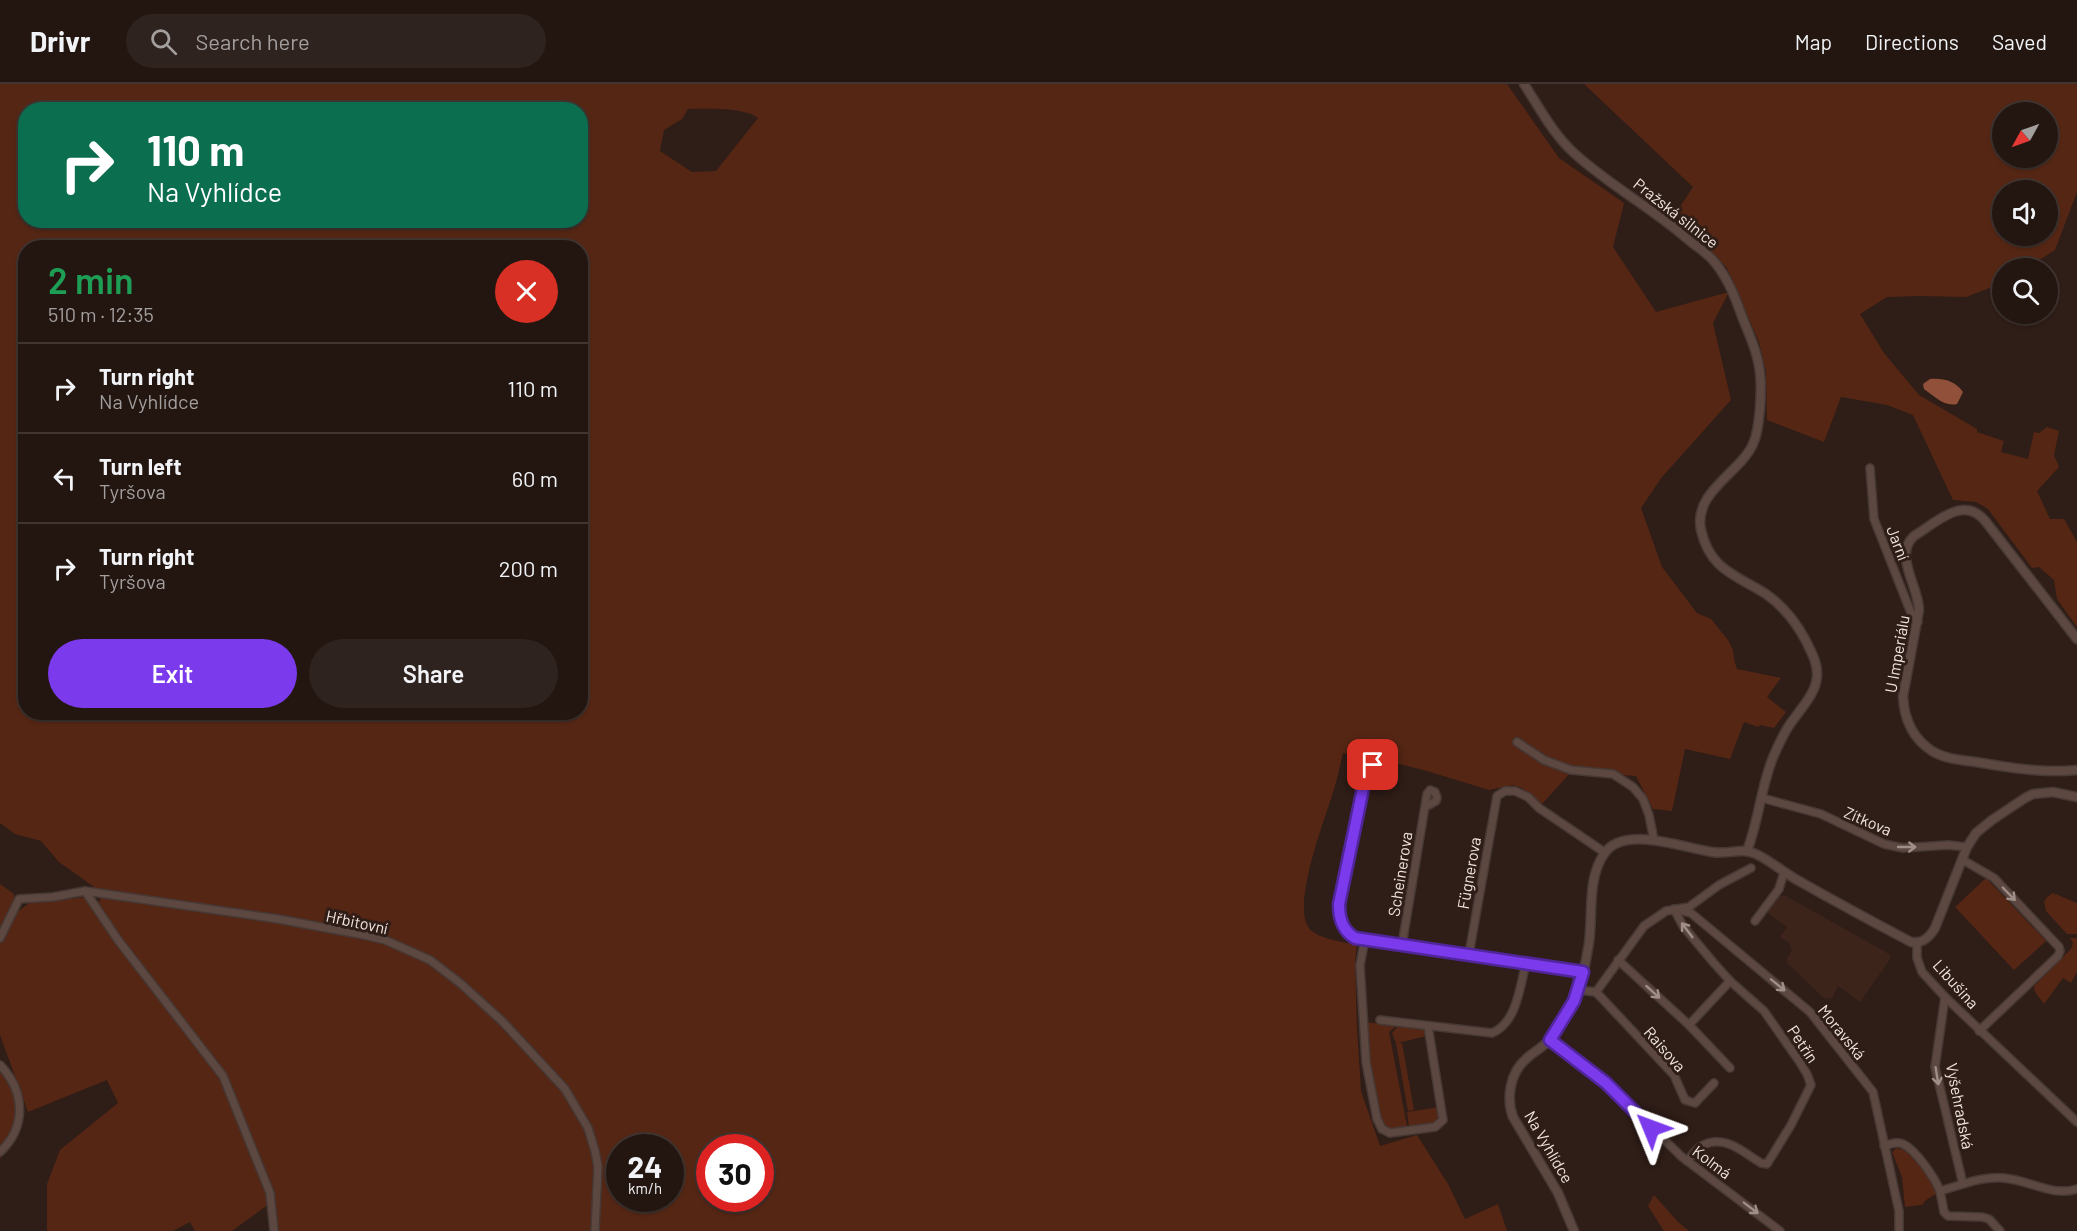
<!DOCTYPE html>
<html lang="en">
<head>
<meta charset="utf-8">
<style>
  :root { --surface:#231611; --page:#2f231f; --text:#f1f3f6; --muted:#a39f9f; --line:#403531; --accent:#7c3aed }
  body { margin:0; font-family:Barlow,sans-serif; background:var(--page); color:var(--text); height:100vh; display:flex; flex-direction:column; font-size:22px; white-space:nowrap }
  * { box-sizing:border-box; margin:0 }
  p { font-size:20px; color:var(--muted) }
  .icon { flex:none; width:33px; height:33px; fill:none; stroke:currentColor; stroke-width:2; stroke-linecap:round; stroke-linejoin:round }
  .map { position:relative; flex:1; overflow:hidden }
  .details { position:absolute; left:18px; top:156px; width:570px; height:480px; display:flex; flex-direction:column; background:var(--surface); border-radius:24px; box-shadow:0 2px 4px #0004,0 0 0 2px var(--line) }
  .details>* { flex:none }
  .guide { position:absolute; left:18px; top:18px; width:570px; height:126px; border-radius:24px; box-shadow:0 2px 4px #0004,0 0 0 2px var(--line); background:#0b6e4f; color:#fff; overflow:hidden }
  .needle { width:39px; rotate:230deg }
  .controls { position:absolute; left:1992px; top:18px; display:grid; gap:12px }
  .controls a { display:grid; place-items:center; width:66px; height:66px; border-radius:50%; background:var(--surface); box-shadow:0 2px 4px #0004,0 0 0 2px var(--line); font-size:30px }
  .speed { position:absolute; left:606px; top:1050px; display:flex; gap:12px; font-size:30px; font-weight:700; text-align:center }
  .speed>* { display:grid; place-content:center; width:78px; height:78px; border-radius:50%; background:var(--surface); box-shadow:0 2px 4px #0004,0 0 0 2px var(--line); line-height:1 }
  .speed small { font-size:15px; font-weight:400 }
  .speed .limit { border:9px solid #d22; background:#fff; color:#111 }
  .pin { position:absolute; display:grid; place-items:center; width:51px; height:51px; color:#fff; margin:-26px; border-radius:12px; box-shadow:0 3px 9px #0006 }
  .me { position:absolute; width:66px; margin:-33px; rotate:314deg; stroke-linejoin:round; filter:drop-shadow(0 0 4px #0008) }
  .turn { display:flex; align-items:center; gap:21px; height:126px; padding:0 30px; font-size:27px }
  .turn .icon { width:78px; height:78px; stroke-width:2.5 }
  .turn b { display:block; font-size:42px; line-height:51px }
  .round { display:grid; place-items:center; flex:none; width:63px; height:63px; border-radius:32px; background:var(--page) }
  .overview { display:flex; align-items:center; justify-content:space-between; height:102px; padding:0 30px }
  h1 { font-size:36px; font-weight:600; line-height:45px; color:#1e9e55 }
  .action { display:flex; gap:12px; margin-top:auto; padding:12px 30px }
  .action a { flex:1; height:69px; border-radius:36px; background:var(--accent); color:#fff; font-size:24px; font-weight:600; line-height:69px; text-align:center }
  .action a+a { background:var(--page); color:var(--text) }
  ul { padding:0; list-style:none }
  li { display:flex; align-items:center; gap:18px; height:90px; padding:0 30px; border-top:2px solid var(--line) }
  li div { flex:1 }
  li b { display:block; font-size:22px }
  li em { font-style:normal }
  header { display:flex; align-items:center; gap:36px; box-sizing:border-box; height:84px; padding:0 30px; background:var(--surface); border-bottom:2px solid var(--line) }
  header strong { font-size:28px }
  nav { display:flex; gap:33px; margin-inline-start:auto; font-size:21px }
  .search { width:420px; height:54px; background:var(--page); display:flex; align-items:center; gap:15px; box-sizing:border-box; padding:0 21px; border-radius:33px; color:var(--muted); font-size:22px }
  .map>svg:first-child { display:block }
  .built { fill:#3c241b }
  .green { fill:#552614; fill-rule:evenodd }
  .water { fill:#915039 }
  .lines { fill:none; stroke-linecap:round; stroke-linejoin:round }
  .minor-casing { stroke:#463834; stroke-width:10 }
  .tertiary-casing { stroke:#463834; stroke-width:11 }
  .minor { stroke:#5d4841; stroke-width:7 }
  .tertiary { stroke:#5d4841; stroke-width:8 }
  .oneway { stroke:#a08f89 }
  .route-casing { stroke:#51269a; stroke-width:15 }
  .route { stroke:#7c3aed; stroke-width:10 }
  .labels { text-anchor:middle; stroke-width:6; stroke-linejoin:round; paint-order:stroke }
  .street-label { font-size:16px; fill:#f1e5e0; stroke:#2f1d17 }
</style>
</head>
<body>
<header>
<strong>Drivr</strong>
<div class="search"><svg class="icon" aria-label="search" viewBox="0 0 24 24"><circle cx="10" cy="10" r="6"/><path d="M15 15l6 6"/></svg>Search here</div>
<nav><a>Map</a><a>Directions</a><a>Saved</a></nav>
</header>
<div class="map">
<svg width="2077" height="1147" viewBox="0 0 2077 1147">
  <rect width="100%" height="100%" fill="#2f1d17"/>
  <!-- built -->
  <polygon class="built" points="1777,812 1786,812 1891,871 1889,877 1860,918 1838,902 1832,914 1825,915 1787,879 1787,874 1792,866 1789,859 1780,853 1787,843 1765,827"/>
  <!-- green -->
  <g class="green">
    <path d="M0,0H1507L1559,74L1624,119L1613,163L1656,228L1729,208L1713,239L1731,316L1662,393L1641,424L1662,483L1697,529L1711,535L1728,556L1733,566L1734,576L1737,585L1781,594L1767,613L1786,628L1774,644L1760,641L1758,643L1744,638L1730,675L1685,665L1672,727L1653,725L1636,692L1571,688L1541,721L1522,704L1513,701L1489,706L1427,687L1380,675L1366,676L1343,669C1340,681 1338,693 1334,705C1326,733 1291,820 1309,844C1317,855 1345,858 1357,861L1355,877L1357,944L1361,1007L1380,1062L1417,1051L1448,1100L1465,1135L1498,1120L1507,1147H278L274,1118L269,1120L232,1147H195L190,1138L173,1147H47V1100L60,1066L118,1019L107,996L28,1028L0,951V800L14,810L16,829L33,816H60L85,813L87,817H101L94,803L59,778L41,757L15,750L0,739ZM688,25C708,25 743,23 758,34L716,87L692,88L660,67L664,46L682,35ZM26,26H580V136H26ZM26,164H580V628H26ZM620,1064H670V1114H620ZM710,1064H760V1114H710Z"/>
    <path d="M1584,0H2077V108L2055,166L2027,184H2002V199L1966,213L1918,212L1887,213L1860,230L1884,269L1919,311L1977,345V348L2004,357L2001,368L2028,375L2034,348L2039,349L2047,343L2059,347L2054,371L2059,383L2037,407L2050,435H2064L2077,458V543L2057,515L2054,496L2039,483L2032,484L1988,425L1976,418L1953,416L1913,331L1887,321L1841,313L1824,358L1767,336L1766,287L1759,258L1727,184L1676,129L1693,103ZM2002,28H2048V74H2002ZM2002,106H2048V152H2002Z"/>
    <polygon points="1986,794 2046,857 2014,886 1955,823"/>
    <polygon points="2053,809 2077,819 2077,850 2067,850 2046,827 2044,818 2047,813"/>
    <polygon points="2070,854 2077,854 2077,888 2071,899 2063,894 2044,920 2035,908 2034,902 2071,865 2073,859"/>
    <polygon points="1365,938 1396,942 1389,948 1407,1042 1401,1043 1398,1046 1391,1046 1381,1039 1369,980"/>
    <polygon points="1399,941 1424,944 1427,946 1427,952 1397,959 1402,959 1414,1026 1408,1027 1396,959 1392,949"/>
    <path d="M0,988C29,1021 12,1041 0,1076Z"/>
    <path d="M1440,1023V1035C1431,1043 1420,1042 1409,1042L1407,1028Z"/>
    <path d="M1897,1064C1917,1068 1928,1092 1939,1108L1926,1116L1922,1121L1905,1123L1902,1093L1892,1068Z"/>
    <polygon points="1654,1111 1678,1138 1689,1147 1664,1147 1648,1122"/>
  </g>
  <!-- water -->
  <path class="water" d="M1930,295C1944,294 1955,297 1963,308L1957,320C1944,323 1934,312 1924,305L1923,300Z"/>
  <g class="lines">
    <!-- minor casing -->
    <g class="minor-casing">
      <g id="minor">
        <polyline points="1870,384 1874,435 1911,529 1918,538"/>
        <polyline points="1517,658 1544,676 1571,686 1613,690 1633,703 1643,715 1649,731 1654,756"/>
        <polyline points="1364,698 1378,689 1378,685 1373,681 1367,685 1339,820 1339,830 1343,842 1355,854 1583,888"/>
        <polyline points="1762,714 1821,730 1884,760 1903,764 1948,761 1967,763"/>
        <polyline points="1963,776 1994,794 2059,863 2060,867 2058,872 1979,947"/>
        <polyline points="85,807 118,856 223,992 270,1109 274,1147"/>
        <polyline points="1674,825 1691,829 1810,928 1873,1008 1899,1127 1899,1147"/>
        <path d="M1674,825L1683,842L1713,878L1730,897L1764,927L1799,977L1807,990L1811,1001L1791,1041L1767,1080L1761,1079C1743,1068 1722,1048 1700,1063C1695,1066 1691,1073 1687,1077"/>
        <polyline points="1755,837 1779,805 1784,788"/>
        <polyline points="0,854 19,815 53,813 85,807 278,835 364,851 385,856 430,876 460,899 502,937 565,1005 588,1044 595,1067 598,1083 595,1147"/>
        <polyline points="1365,855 1360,881 1366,978 1377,1035 1382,1045 1390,1049 1435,1043 1443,1036 1428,942"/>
        <polyline points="1917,859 1917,874 1922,888 1945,913 2077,1038"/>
        <polyline points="1402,861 1427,710 1430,706 1435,708 1437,714 1436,717 1425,723"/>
        <polyline points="1469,870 1497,712 1505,707 1515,707 1528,713 1539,724 1604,768"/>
        <polyline points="1618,876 1689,941 1730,984"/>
        <polyline points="1578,906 1596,908"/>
        <polyline points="1596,908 1644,842 1666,827 1689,823 1719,801 1751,784"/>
        <polyline points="1596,908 1674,991 1685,1016 1695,1019 1714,999"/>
        <polyline points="1945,913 1935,983 1963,1100"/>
        <path d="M1380,936L1492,949C1517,939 1520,902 1526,879"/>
        <polyline points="1689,941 1730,897"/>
        <polyline points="1550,956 1606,999 1682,1073 1780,1147"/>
        <path d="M0,981C25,1007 27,1043 0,1068"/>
        <path d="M1884,1062C1890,1060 1897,1057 1903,1060C1916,1066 1935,1094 1940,1107C1962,1101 1981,1092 2004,1094C2029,1096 2052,1113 2077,1105"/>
        <polyline points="1940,1107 1944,1128 1948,1132 1982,1133 1989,1135 2000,1147"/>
      </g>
    </g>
    <!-- tertiary casing -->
    <g class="tertiary-casing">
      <g id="tertiary">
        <path d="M1524,0C1539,23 1553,50 1574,69C1610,102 1654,125 1691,158C1700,165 1710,171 1716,180C1729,196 1736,216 1743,235C1750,252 1758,270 1760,289C1762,306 1760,345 1753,360C1740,389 1693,408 1701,446C1710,486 1736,491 1766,510C1783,522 1796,538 1806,557C1811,568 1818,579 1817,592C1816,612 1796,629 1787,645C1782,653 1778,662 1774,671C1761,701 1759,736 1747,767"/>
        <path d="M2077,555L1986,438C1964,410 1937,438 1914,452C1893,471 1919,503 1919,526L1903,612C1904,634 1912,654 1932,667C1945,675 1961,676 1976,678C2010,684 2042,689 2077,686"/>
        <path d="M1574,1147L1558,1109L1513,1033C1506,1014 1510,989 1526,975C1533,968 1544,963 1550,955C1560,944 1569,929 1575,916C1582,898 1586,878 1589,859C1593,829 1587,795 1604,770C1623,740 1684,764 1712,768C1727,771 1741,763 1756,770C1771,777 1784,789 1799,797C1836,818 1873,838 1911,858C1922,860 1929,854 1935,844L1967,763L1976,749L1992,736L2025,714L2033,710L2053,708L2077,713"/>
      </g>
    </g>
    <!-- minor -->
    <use href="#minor" class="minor"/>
    <!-- tertiary -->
    <use href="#tertiary" class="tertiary"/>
  </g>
  <!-- one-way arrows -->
  <defs><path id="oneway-shaft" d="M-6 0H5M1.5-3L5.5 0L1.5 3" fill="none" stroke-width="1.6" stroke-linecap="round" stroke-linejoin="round" transform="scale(1.5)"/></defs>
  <g class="oneway">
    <use href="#oneway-shaft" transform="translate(1907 763)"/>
    <use href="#oneway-shaft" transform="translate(2009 810) rotate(46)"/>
    <use href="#oneway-shaft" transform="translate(1687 846) rotate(-127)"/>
    <use href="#oneway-shaft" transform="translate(1778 901) rotate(39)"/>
    <use href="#oneway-shaft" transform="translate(1653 908) rotate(42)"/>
    <use href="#oneway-shaft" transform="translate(1937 992) rotate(81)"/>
    <use href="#oneway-shaft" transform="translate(1751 1124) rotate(37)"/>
  </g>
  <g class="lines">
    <!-- route casing -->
    <g class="route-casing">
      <path id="route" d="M1373,681H1370L1367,685L1339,820C1339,834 1342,846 1355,854L1583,888L1574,917L1550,956L1606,999L1651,1044"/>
    </g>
    <!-- route -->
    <use href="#route" class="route"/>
  </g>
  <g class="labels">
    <!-- street labels -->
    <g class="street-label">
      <text transform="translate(1676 129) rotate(38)" y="6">Pražská silnice</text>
      <text transform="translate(1898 459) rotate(69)" y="6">Jarní</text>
      <text transform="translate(1897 570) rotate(-80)" y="6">U Imperiálu</text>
      <text transform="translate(1868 737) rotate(23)" y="6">Zítkova</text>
      <text transform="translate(1469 789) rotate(-80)" y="6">Fügnerova</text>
      <text transform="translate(1400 790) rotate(-81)" y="6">Scheinerova</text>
      <text transform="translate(357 838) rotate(12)" y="6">Hřbitovní</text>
      <text transform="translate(1956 900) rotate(48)" y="6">Libušina</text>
      <text transform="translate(1842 948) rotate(51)" y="6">Moravská</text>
      <text transform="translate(1803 960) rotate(56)" y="6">Petřín</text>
      <text transform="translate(1665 965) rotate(49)" y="6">Raisova</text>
      <text transform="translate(1960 1022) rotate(79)" y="6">Vyšehradská</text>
      <text transform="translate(1549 1063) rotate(60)" y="6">Na Vyhlídce</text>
      <text transform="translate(1712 1078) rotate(37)" y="6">Kolmá</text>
    </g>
  </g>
</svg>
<div class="controls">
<a><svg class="needle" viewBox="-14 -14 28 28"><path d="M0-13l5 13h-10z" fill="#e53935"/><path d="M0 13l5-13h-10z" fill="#a39f9f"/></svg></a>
<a><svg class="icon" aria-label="sound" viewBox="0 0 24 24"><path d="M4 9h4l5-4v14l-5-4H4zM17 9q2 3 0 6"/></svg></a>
<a><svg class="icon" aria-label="search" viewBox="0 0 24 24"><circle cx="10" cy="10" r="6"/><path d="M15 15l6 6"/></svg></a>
</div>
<div class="speed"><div>24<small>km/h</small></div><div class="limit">30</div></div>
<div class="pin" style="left:1373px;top:681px;background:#d93025"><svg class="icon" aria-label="arrive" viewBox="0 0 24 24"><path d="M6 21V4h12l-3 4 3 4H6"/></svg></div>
<svg class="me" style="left:1651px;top:1044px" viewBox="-20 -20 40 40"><path d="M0-17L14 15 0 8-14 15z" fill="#7c3aed" stroke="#fff" stroke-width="4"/></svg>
<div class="guide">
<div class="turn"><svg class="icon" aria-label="right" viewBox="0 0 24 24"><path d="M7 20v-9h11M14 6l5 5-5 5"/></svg><div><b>110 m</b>Na Vyhlídce</div></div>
</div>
<section class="details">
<div class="overview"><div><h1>2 min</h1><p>510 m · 12:35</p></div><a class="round" style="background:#d93025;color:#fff"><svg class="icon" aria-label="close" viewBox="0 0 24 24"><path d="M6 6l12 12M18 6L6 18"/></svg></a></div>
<ul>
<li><svg class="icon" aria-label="right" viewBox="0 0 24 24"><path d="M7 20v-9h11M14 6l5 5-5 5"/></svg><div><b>Turn right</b><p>Na Vyhlídce</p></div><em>110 m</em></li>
<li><svg class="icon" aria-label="left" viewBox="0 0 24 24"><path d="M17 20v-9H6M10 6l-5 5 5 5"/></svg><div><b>Turn left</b><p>Tyršova</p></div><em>60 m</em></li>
<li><svg class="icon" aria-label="right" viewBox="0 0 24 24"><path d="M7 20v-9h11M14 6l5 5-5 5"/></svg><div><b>Turn right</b><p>Tyršova</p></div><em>200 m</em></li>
</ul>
<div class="action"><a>Exit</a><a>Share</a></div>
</section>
</div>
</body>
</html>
